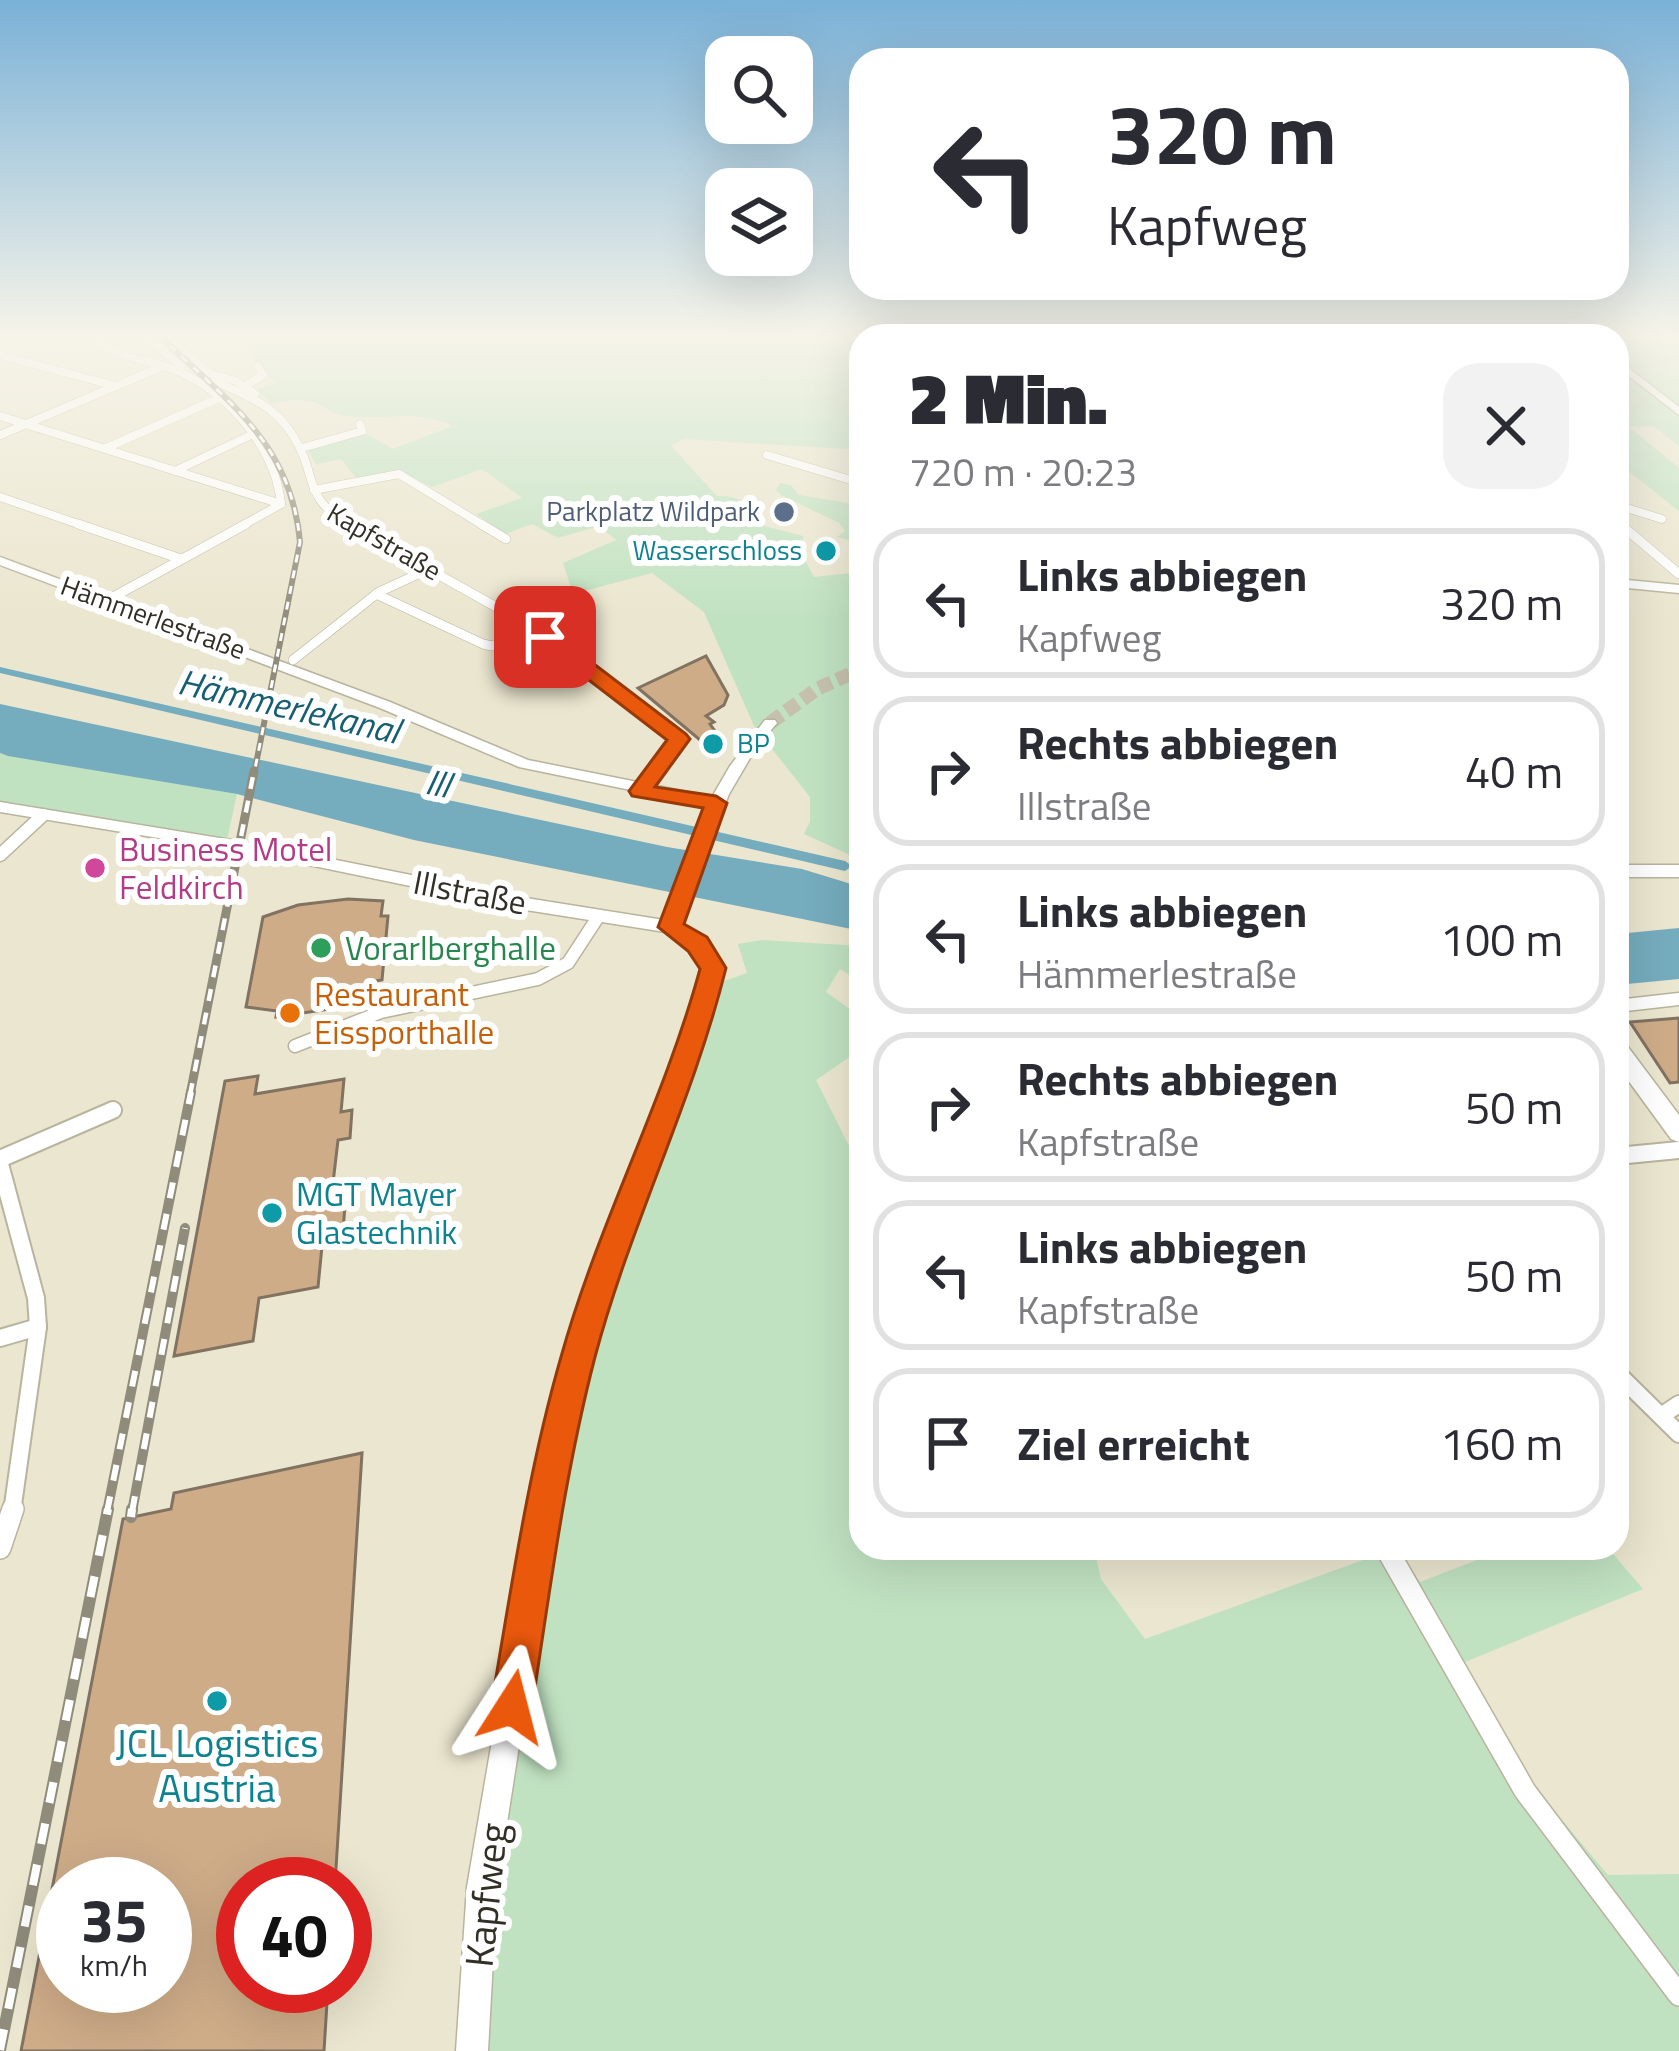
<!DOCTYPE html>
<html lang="de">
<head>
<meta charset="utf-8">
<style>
  :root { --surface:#fff; --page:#f2f2f3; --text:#2b2b33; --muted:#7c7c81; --line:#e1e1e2 }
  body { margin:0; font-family:"Titillium Web",sans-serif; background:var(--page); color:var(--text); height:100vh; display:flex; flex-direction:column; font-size:45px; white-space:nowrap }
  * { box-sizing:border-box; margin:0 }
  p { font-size:39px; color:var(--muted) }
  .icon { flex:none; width:66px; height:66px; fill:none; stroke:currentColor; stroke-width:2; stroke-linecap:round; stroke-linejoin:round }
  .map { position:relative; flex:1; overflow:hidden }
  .sheet { position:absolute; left:849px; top:324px; width:780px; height:1236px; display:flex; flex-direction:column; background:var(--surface); border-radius:36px; box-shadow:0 12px 48px #0002 }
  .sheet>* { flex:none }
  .banner { position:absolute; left:849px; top:48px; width:780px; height:252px; border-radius:36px; box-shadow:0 12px 48px #0002; background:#fff; color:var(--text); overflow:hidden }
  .controls { position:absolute; left:705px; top:36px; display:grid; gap:24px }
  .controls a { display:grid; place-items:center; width:108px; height:108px; border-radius:24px; background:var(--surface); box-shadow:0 12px 48px #0002; font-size:60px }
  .speed { position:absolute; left:36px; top:1857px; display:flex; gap:24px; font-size:60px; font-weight:700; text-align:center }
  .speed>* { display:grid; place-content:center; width:156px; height:156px; border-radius:50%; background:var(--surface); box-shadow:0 12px 48px #0002; line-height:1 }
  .speed small { font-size:30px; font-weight:400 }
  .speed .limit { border:18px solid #d22; background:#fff; color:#111 }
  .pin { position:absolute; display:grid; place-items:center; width:102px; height:102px; color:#fff; margin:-51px; border-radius:24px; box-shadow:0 6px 18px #0006 }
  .me { position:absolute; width:132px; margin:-66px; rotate:9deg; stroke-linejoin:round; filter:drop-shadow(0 0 9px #0008) }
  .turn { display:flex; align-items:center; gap:42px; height:252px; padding:0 60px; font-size:54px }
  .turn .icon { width:156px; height:156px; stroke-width:2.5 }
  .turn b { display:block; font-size:84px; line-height:102px }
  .round { display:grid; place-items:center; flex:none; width:126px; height:126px; border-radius:36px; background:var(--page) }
  .headline { display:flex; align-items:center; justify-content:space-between; height:204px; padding:0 60px }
  h1 { font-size:72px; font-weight:800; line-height:90px }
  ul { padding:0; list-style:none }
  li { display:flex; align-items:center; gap:36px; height:150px; margin:0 24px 18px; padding:0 36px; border:6px solid var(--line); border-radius:36px }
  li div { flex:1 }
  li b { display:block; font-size:45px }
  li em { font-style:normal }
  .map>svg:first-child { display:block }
  .green { fill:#c0e2c1 }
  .water { fill:#75acbe }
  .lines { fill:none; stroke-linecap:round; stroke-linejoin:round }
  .canal { fill:#75acbe; fill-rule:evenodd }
  .building { fill:#ceac88; stroke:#817262; stroke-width:3; fill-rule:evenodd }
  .secondary-tunnel { stroke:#c6c1ad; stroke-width:14; stroke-dasharray:14 6; stroke-linecap:butt }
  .street-far4-casing { stroke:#b8b49e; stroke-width:9 }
  .street-far3-casing { stroke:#b8b49e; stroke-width:10 }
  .street-far2-casing { stroke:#b8b49e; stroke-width:15 }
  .street-far1-casing { stroke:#b8b49e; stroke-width:20 }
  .street-casing { stroke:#b8b49e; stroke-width:24 }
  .secondary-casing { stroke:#b8b49e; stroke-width:3 }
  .primary-casing { stroke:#b8b49e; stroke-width:3 }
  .street-far4 { stroke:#fff; stroke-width:8 }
  .street-far3 { stroke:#fff; stroke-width:9 }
  .street-far2 { stroke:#fff; stroke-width:12 }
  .street-far1 { stroke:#fff; stroke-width:16 }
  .street { stroke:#fff; stroke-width:21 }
  .secondary { fill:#fff; fill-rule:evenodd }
  .primary { fill:#fff; fill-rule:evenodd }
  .rail-far3-casing { stroke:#908c7c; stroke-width:6 }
  .rail-far2-casing { stroke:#908c7c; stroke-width:9 }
  .rail-far1-casing { stroke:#908c7c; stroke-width:10 }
  .rail-casing { stroke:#908c7c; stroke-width:12 }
  .rail-far3 { stroke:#fff; stroke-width:3; stroke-dasharray:8; stroke-linecap:butt }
  .rail-far2 { stroke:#fff; stroke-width:4.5; stroke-dasharray:12; stroke-linecap:butt }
  .rail-far1 { stroke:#fff; stroke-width:6; stroke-dasharray:16; stroke-linecap:butt }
  .rail { stroke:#fff; stroke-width:8; stroke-dasharray:21; stroke-linecap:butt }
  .route { fill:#ea580c; stroke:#983908; stroke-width:3 }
  .service-dot { fill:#5c6f8a; stroke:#fff; stroke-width:4.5 }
  .culture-dot { fill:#0f9aa8; stroke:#fff; stroke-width:4.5 }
  .hotel-dot { fill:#d1479c; stroke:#fff; stroke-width:4.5 }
  .leisure-dot { fill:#2e9e5b; stroke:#fff; stroke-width:4.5 }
  .food-dot { fill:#e8710a; stroke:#fff; stroke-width:4.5 }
  .labels { text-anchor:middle; stroke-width:12; stroke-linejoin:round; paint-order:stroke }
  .far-service-label { font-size:27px; fill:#4e5e75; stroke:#fff; text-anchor:end }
  .far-street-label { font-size:27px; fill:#312f26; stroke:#fff }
  .far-culture-label { font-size:27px; fill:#0d838f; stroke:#fff; text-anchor:end }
  .hotel-label { font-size:33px; fill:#b23c85; stroke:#fff; text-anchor:start }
  .street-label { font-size:33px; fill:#312f26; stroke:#fff }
  .leisure-label { font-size:33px; fill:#27864d; stroke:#fff; text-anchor:start }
  .food-label { font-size:33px; fill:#c56008; stroke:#fff; text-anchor:start }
  .culture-label { font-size:33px; fill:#0d838f; stroke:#fff; text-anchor:start }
  .water-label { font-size:36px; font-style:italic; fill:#165e72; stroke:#fff }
  .near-culture-label { font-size:39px; fill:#0d838f; stroke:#fff }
  .near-street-label { font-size:39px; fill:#312f26; stroke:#fff }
</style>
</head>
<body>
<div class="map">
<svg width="1679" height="2051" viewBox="0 0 1679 2051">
  <rect width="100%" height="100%" fill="#ebe6cf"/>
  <!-- green -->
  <g class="green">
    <path d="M244,334H930L861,336V450L684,439L671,446L717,496C740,495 750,504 757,524L803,536V556L814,577L861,572V860L804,834L810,822V797L754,726L704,612L652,573L573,594L563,563L616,540L599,526L558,538L532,524L505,534L476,514L522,498L482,469L432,487L398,470L357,479L341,459L316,464L307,449L365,433L393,449L452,426C419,410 391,419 355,417C315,414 326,391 272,404L256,390L276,383L256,366Z"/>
    <polygon points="1442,334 1679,334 1679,446 1653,426 1629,427 1679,468 1679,511 1617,462 1617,336"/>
    <polygon points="780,483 791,485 799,495 861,505 861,561 853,560 852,541 837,537 845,531 839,523 781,495 776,490"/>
    <polygon points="0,753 237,794 226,844 0,807"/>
    <polygon points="762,940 861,946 861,982 840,969 826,992 861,1017 857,1052 816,1080 861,1170 861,1548 1094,1548 1101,1579 1145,1639 1396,1548 1420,1582 1508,1548 1608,1548 1643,1589 1465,1662 1530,1782 1608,1875 1679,1874 1679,2051 472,2051 482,1887 578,1355 710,986 747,973 738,944"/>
  </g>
  <!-- water -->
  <g class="water">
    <polygon points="0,704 667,847 802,869 861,887 861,931 414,840 237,794 8,756 0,753"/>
    <polygon points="1679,928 1679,979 1617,985 1617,934"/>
  </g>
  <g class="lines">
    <!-- canal -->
    <polygon class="canal" points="0,667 845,861 852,866 845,871 0,673"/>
  </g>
  <!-- building -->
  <g class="building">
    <polygon points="706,656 728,695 724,705 706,716 714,722 710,724 725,745 712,750 638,688"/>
    <polygon points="348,899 383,901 381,916 388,916 382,980 375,981 374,989 343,1002 343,1007 276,1017 277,1011 246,1007 263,917 298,905"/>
    <polygon points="1679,1018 1679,1082 1670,1083 1630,1022"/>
    <polygon points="258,1076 255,1094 344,1079 341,1112 352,1110 350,1138 338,1140 333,1183 347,1181 342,1243 322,1246 318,1287 259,1298 253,1341 174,1356 225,1081"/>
    <path d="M362,1453L335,1884H243V1986H328L324,2051H21L123,1519L171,1509L174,1493ZM63,1884H165V1986H63Z"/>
  </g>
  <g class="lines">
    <!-- secondary-tunnel -->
    <polyline class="secondary-tunnel" points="770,723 817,689 861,669"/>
    <!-- street-far4 casing -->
    <g class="street-far4-casing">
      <g id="street-far4">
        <path d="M91,334C113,358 138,357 167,367C223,386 275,445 281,504"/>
        <polyline points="141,334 181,366"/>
        <polyline points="173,334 167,336 208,373 236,381 255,394 251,398"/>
        <polyline points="1017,334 1022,336"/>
        <polyline points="0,355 116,386"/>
        <path d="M214,381C244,394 274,405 292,434C321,479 298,495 353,527"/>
        <polyline points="245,386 263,375 258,366"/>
        <polyline points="0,416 281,504 240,527"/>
        <polyline points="0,435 161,367"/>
        <polyline points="106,448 217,399"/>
        <polyline points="302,448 362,431 360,424"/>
        <polyline points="767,455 861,483"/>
        <polyline points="175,471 251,435"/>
        <polyline points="314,490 399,474 486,527"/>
        <polyline points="0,497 87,527"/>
        <polyline points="1630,509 1662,519"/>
        <polyline points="1617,521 1624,527"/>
      </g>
    </g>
    <!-- street-far3 casing -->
    <g class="street-far3-casing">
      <g id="street-far3">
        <polyline points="78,524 181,559"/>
        <polyline points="348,524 523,622 673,731 678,745 654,774"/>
        <polyline points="481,524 506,539"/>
        <polyline points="1620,524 1679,574"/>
        <polyline points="376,594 483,644 492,646 535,630"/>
        <polyline points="106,601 246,524"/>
        <polyline points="293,660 379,592 429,569"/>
      </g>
    </g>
    <!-- street-far2 casing -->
    <g class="street-far2-casing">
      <g id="street-far2">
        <polyline points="640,791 656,771"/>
        <polyline points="0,855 43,815"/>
        <polyline points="1617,871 1679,871"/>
        <polyline points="1617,1006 1679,999"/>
        <polyline points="295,1046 381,1012 538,979 568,963 598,917"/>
      </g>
    </g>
    <!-- street-far1 casing -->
    <g class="street-far1-casing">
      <g id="street-far1">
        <polyline points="1617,1156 1679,1150"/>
        <polyline points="0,1159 113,1110"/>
        <polyline points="0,1164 36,1298 38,1327 12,1512"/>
        <polyline points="0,1338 38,1327"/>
        <polyline points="1617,1373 1679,1434"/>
        <polyline points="1661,1416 1679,1404"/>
      </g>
    </g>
    <!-- street casing -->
    <g class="street-casing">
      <g id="street">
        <polyline points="0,1548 13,1509"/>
        <polyline points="1386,1548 1525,1791 1679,1995"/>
      </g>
    </g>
    <!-- secondary casing -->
    <g class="secondary-casing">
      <g id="secondary">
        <polygon points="1570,334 1580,334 1581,336 1571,336"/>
        <polygon points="1617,359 1679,407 1679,415 1617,367"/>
        <polygon points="0,557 390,702 528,760 712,797 730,766 765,720 775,720 777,723 756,748 729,794 679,925 714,951 719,986 610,1286 561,1477 497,1887 488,2051 456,2051 467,1887 537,1477 588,1286 701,986 700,958 665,932 526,910 256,854 0,812 0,802 256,844 526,898 664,920 708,806 519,767 380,708 0,565"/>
      </g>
    </g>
    <!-- primary casing -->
    <g class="primary-casing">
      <g id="primary">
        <polygon points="1235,334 1245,334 1246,336 1236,336"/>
        <polygon points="1617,579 1679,585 1679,593 1617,587"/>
        <polygon points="1617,1041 1625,1043 1679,1115 1679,1142 1671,1139 1617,1065"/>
      </g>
    </g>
    <!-- street-far4 -->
    <use href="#street-far4" class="street-far4"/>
    <!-- street-far3 -->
    <use href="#street-far3" class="street-far3"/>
    <!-- street-far2 -->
    <use href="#street-far2" class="street-far2"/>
    <!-- street-far1 -->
    <use href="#street-far1" class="street-far1"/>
    <!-- street -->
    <use href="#street" class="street"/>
    <!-- secondary -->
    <use href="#secondary" class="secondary"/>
    <!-- primary -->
    <use href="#primary" class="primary"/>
    <!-- rail-far3 casing -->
    <g class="rail-far3-casing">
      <path id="rail-far3" d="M158,334C225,400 291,441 300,542L254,774"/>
    </g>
    <!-- rail-far2 casing -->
    <g class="rail-far2-casing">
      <polyline id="rail-far2" points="190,1095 254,771"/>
    </g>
    <!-- rail-far1 casing -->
    <g class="rail-far1-casing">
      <g id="rail-far1">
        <polyline points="107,1512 191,1092"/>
        <polyline points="132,1512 185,1228"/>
      </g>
    </g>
    <!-- rail casing -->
    <g class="rail-casing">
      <g id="rail">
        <polyline points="131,1517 132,1509"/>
        <polyline points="0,2050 108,1509"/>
      </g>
    </g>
    <!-- rail-far3 -->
    <use href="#rail-far3" class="rail-far3"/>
    <!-- rail-far2 -->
    <use href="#rail-far2" class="rail-far2"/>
    <!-- rail-far1 -->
    <use href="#rail-far1" class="rail-far1"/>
    <!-- rail -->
    <use href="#rail" class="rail"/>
  </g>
  <!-- sky -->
  <linearGradient id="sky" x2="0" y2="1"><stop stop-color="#7ab1d7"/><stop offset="0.54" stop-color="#f6f4e9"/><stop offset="1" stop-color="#f6f4e9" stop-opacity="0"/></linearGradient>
  <rect width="1679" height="621" fill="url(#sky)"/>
  <!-- route -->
  <path class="route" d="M538,632H552L686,734L690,739L655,787L716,796L727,803L684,924L707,937L726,968C693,1101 630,1225 595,1357C565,1472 550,1590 532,1707L526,1722L512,1728L497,1722L491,1707C511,1590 528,1471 561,1357C598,1224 664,1101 700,969L688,951L658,927L703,808L632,796L629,791L667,740L538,641Z"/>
  <!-- markers -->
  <circle class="service-dot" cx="784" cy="512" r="12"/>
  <g class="culture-dot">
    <circle cx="826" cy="551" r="12"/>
    <circle cx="713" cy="744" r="12"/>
    <circle cx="272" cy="1213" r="12"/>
    <circle cx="217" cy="1701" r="12"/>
  </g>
  <circle class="hotel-dot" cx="95" cy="868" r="12"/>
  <circle class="leisure-dot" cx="321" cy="948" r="12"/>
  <circle class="food-dot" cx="290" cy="1013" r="12"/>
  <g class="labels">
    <!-- far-service labels -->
    <g class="far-service-label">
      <text x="760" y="521">Parkplatz Wildpark</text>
    </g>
    <!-- far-street labels -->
    <g class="far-street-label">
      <text transform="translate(384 542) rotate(30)" y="9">Kapfstraße</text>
      <text transform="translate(153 618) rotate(20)" y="9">Hämmerlestraße</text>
    </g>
    <!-- far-culture labels -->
    <g class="far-culture-label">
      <text x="802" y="560">Wasserschloss</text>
      <text x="737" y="753" text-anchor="start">BP</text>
    </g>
    <!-- hotel labels -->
    <g class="hotel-label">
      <text x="119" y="861">Business Motel<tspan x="119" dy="38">Feldkirch</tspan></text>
    </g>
    <!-- street labels -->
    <g class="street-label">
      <text transform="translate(470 892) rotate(11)" y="12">Illstraße</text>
    </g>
    <!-- leisure labels -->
    <g class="leisure-label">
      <text x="345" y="960">Vorarlberghalle</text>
    </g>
    <!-- food labels -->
    <g class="food-label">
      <text x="314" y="1006">Restaurant<tspan x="314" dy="38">Eissporthalle</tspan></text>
    </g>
    <!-- culture labels -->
    <g class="culture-label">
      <text x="296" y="1206">MGT Mayer<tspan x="296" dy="38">Glastechnik</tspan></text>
    </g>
    <!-- water labels -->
    <g class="water-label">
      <text transform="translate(289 706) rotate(13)" y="13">Hämmerlekanal</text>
      <text transform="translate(438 783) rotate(12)" y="13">Ill</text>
    </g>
    <!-- near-culture labels -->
    <g class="near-culture-label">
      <text x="217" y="1757">JCL Logistics<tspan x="217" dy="45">Austria</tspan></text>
    </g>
    <!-- near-street labels -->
    <g class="near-street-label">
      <text transform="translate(486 1895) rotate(-84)" y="14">Kapfweg</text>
    </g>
  </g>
</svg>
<div class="controls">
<a><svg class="icon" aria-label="search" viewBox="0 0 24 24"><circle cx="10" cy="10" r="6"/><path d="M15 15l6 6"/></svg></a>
<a><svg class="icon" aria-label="layers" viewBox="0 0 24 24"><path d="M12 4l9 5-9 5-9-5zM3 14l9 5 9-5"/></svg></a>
</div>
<div class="speed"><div>35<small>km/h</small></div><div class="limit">40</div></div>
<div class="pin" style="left:545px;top:637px;background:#d93025"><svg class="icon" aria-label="arrive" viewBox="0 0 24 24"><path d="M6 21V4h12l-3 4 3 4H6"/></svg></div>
<svg class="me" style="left:512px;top:1707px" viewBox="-20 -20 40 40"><path d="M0-17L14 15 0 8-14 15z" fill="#ea580c" stroke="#fff" stroke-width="4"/></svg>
<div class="banner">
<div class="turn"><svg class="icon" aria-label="left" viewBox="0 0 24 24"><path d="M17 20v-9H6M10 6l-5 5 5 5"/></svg><div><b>320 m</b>Kapfweg</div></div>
</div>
<section class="sheet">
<div class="headline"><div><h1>2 Min.</h1><p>720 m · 20:23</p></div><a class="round"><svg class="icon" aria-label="close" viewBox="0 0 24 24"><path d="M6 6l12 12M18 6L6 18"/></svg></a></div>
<ul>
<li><svg class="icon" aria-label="left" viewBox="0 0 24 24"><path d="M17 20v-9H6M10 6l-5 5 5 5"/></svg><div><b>Links abbiegen</b><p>Kapfweg</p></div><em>320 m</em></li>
<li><svg class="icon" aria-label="right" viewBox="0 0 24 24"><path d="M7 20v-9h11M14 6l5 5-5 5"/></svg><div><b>Rechts abbiegen</b><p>Illstraße</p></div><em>40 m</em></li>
<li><svg class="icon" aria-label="left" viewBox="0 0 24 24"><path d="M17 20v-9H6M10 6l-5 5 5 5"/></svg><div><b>Links abbiegen</b><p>Hämmerlestraße</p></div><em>100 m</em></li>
<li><svg class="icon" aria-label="right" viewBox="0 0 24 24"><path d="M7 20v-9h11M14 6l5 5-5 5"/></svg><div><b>Rechts abbiegen</b><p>Kapfstraße</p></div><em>50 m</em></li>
<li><svg class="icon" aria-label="left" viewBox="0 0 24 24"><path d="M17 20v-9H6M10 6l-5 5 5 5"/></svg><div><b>Links abbiegen</b><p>Kapfstraße</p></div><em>50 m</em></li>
<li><svg class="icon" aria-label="arrive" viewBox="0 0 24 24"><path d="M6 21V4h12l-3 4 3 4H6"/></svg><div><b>Ziel erreicht</b></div><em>160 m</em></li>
</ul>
</section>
</div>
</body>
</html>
